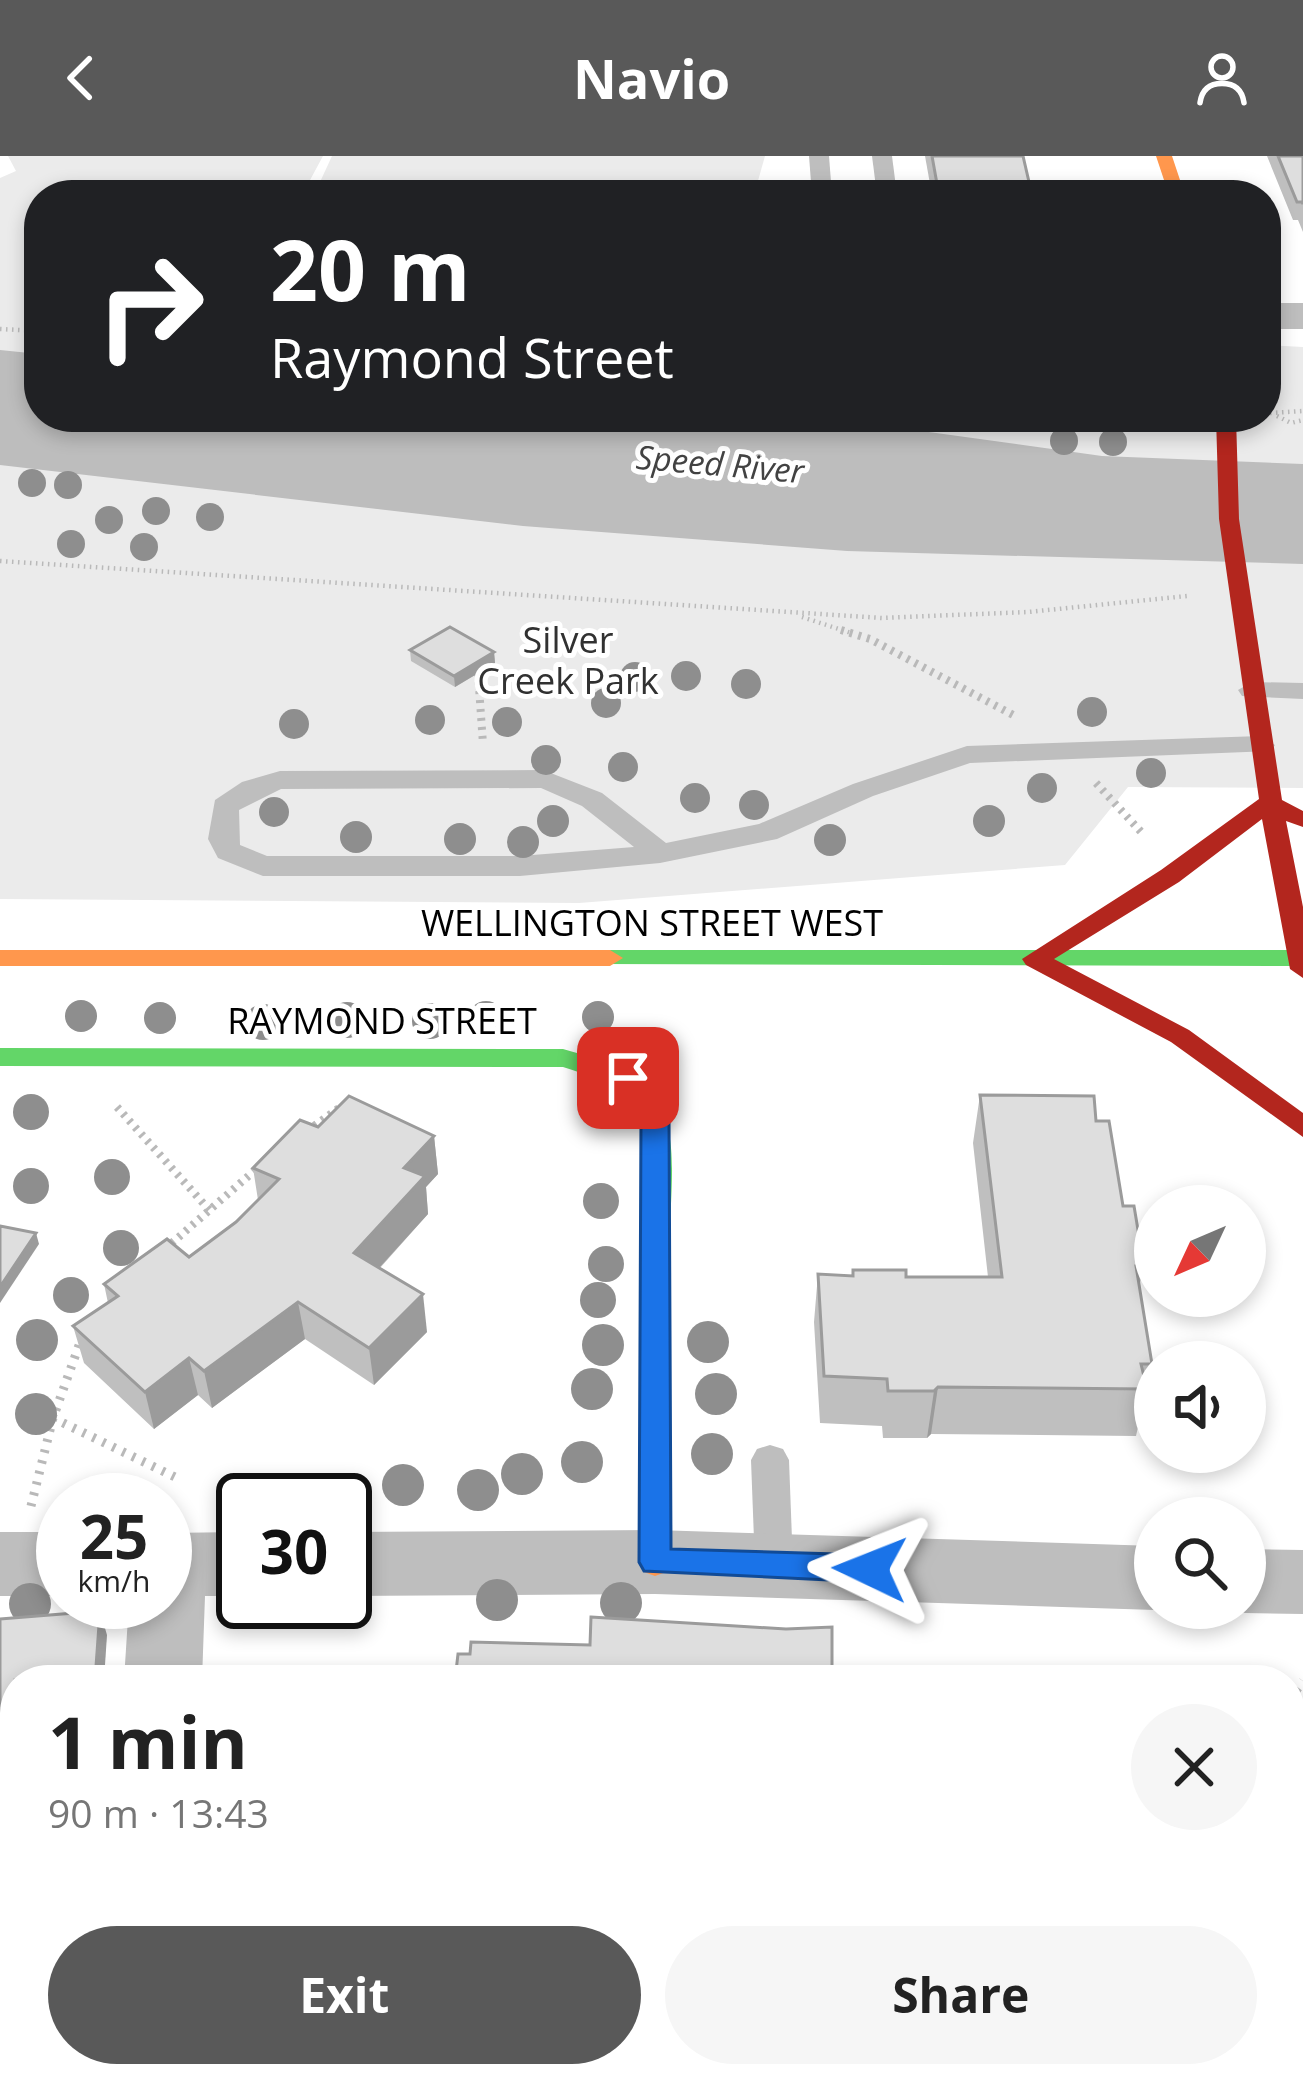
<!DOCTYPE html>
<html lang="en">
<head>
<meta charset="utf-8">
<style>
  :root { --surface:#fff; --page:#f6f6f6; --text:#222; --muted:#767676; --accent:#595959 }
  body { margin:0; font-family:"Open Sans",sans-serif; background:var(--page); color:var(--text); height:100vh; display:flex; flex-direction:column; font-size:45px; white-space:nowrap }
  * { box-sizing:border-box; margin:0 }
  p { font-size:39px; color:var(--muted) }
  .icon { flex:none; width:66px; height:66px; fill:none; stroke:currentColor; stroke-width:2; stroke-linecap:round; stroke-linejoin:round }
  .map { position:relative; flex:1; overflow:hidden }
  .details { position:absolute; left:0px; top:1509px; width:1305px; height:423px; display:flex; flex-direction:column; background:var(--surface); border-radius:48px 48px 0 0; box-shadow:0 6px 18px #0003 }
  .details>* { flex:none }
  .guide { position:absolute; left:24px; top:24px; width:1257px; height:252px; border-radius:48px; box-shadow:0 6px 18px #0003; background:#202124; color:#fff; overflow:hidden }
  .needle { width:78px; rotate:226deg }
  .controls { position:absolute; left:1134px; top:1029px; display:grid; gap:24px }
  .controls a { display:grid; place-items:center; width:132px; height:132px; border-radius:50%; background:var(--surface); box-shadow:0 6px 18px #0003; font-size:60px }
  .speed { position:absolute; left:36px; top:1317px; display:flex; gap:24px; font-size:60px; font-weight:700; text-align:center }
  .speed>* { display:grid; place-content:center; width:156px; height:156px; border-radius:50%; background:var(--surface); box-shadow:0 6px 18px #0003; line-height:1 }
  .speed small { font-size:30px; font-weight:400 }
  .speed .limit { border:6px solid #111; border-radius:18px; background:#fff; color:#111 }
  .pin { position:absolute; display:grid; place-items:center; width:102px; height:102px; color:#fff; margin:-51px; border-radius:24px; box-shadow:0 6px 18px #0006 }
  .me { position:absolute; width:132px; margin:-66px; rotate:272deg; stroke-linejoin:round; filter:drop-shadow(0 0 9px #0008) }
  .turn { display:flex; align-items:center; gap:42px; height:252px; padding:0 48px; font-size:54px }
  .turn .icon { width:156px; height:156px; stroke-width:2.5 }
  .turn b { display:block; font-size:84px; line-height:102px }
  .round { display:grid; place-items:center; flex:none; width:126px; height:126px; border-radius:63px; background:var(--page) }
  .headline { display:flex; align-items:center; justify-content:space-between; height:204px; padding:0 48px }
  h1 { font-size:72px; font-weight:700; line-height:90px }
  .primary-button { display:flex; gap:24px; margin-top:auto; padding:24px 48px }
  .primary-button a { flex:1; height:138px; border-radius:72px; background:var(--accent); color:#fff; font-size:48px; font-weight:700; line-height:138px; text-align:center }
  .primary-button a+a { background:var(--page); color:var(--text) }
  header { display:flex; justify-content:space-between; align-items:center; height:156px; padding:0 48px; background:var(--accent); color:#fff; font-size:54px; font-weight:700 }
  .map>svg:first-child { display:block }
  .green { fill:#ebebeb }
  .water { fill:#bdbdbd }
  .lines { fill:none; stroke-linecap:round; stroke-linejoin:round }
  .path-far2 { stroke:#b9b9b9; stroke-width:4.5; stroke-dasharray:1.5 4.5; stroke-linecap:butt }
  .path-far1 { stroke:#b9b9b9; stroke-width:8; stroke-dasharray:3 6; stroke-linecap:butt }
  .path { stroke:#b9b9b9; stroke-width:9; stroke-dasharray:3 8; stroke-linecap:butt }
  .lane { fill:#bebebe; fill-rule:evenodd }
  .street { fill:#bebebe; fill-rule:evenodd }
  .fast { fill:#63d668; fill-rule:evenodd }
  .slow { fill:#ff974d; fill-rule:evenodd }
  .jam { fill:#b3261e; fill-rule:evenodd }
  .tree { fill:#8e8e8e }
  .wall { fill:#bfbfbf }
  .shaded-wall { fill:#9b9b9b }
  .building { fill:#dedede; stroke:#9b9b9b; stroke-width:3 }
  .route { fill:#1a73e8; stroke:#114b97; stroke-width:3 }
  .labels { text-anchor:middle; stroke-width:10; stroke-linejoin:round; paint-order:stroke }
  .far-water-label { font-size:33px; font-style:italic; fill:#424242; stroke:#fff }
  .park-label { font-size:36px; fill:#313131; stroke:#fff }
  .street-label { font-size:36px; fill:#000; stroke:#fff }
</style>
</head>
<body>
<header><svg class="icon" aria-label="back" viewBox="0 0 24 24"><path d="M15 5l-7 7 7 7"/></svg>Navio<svg class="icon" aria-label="person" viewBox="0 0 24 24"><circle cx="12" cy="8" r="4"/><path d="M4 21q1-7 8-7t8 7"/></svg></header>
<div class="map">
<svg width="1303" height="1930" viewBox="0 0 1303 1930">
  <rect width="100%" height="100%" fill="#fff"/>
  <!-- green -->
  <g class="green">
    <polygon points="8,0 323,0 302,39 39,39 39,261 1266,261 1266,189 1303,191 1303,632 1128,631 1065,709 579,747 0,743 0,22 16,15"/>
    <polygon points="332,0 765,0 754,39 314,39"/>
  </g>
  <!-- water -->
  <polygon class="water" points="0,194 39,198 39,261 743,261 907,273 1102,300 1303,308 1303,408 847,395 523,370 0,309"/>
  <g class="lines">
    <!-- path-far2 -->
    <g class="path-far2">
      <polyline points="0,173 39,175"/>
      <polyline points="1270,257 1303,255"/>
      <polyline points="1277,260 1291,267 1303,264"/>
      <polyline points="1154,261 1180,263"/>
      <polyline points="0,405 882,462 1028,456 1187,440"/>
      <polyline points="802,461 851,477"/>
    </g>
    <!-- path-far1 -->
    <g class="path-far1">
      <polyline points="841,474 870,483 1015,560"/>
      <polyline points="478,517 483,588"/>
      <polyline points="1096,627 1143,678"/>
      <polyline points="117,951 212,1057"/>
      <polyline points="307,975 339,952"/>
      <polyline points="165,1093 261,1009"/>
    </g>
    <!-- path -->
    <g class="path">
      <polyline points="53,1262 175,1321"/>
      <polyline points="31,1350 53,1262 82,1181"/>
      <polyline points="1290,1543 1303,1525"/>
      <polyline points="1290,1721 1303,1721"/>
    </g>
    <!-- lane -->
    <g class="lane">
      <polygon points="809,0 829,0 832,39 812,39"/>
      <polygon points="872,0 892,0 897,39 877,39"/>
      <polygon points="1252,526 1303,527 1303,543 1242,540 1238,534"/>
      <path d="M1261,580L1275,589L1271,595L970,607L873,640L777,683L660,707L520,720H263L218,702L208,683L215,644L242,626L280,615L543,614L602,637L666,687L759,668L853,628L967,590ZM541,632L582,650L634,691L520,700H267L240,689L239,654L281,633Z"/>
      <polygon points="770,1289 783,1293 789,1304 793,1410 788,1422 774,1427 760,1422 755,1410 751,1304 757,1293"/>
    </g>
    <!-- street -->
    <g class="street">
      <rect x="1266" y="147" width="37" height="26"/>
      <polygon points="655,1374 1155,1390 1155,1452 1160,1452 1155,1454 655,1438 345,1440 345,1376"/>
      <rect x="0" y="1376" width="63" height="64"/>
      <polygon points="243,1376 243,1440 205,1440 202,1524 124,1524 129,1446 165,1446 165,1377"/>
      <polygon points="1245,1393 1303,1394 1303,1458 1245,1457 1231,1452 1245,1452"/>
      <polygon points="15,1759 15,1841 0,1843 0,1761"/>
      <rect x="101" y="1917" width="88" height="13"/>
    </g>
    <!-- fast -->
    <g class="fast">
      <polygon points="610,794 1303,794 1303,810 601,808 597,802 601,796"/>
      <path d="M0,892L563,893C693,928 672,981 669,1096L665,1104H645L641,1096C644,1007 668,941 563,911L0,910Z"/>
    </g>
    <!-- slow -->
    <g class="slow">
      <polygon points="1156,0 1172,0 1185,39 1169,39"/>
      <polygon points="0,794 610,794 623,802 610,810 0,810"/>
      <polygon points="655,1085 665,1088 669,1096 671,1406 666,1416 655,1420 644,1416 639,1406 641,1096 645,1088"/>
    </g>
    <!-- jam -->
    <polygon class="jam" points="1216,261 1236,261 1239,363 1282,644 1303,655 1303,671 1286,665 1303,751 1303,822 1290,813 1262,663 1179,726 1054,803 1189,874 1303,957 1303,981 1171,886 1026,809 1022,803 1161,714 1259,643 1219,363"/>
  </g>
  <!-- trees -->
  <g class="tree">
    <circle cx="1064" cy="285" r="14"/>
    <circle cx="1113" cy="286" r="14"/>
    <circle cx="32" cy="327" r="14"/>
    <circle cx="68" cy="329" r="14"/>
    <circle cx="156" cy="355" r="14"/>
    <circle cx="210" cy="361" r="14"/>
    <circle cx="109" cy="364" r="14"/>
    <circle cx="71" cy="388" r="14"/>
    <circle cx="144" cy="391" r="14"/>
    <circle cx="686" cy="520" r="15"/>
    <circle cx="635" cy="521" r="15"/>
    <circle cx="746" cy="528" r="15"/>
    <circle cx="606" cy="547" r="15"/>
    <circle cx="1092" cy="556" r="15"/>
    <circle cx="430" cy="564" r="15"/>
    <circle cx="507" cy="566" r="15"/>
    <circle cx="294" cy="568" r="15"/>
    <circle cx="546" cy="604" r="15"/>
    <circle cx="623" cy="611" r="15"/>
    <circle cx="1151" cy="617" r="15"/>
    <circle cx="1042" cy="632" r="15"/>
    <circle cx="695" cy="642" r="15"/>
    <circle cx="754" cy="649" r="15"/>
    <circle cx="274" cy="656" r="15"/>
    <circle cx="553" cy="665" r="16"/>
    <circle cx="989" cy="665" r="16"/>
    <circle cx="356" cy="681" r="16"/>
    <circle cx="460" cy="683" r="16"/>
    <circle cx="830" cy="684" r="16"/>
    <circle cx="523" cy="686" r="16"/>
    <circle cx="81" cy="860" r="16"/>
    <circle cx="598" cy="861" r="16"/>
    <circle cx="486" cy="863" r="18"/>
    <circle cx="160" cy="862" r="16"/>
    <circle cx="347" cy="864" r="18"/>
    <circle cx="430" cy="865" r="18"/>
    <circle cx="263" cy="866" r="18"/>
    <circle cx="31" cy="956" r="18"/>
    <circle cx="112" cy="1021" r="18"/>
    <circle cx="31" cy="1030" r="18"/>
    <circle cx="601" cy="1045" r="18"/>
    <circle cx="121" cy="1092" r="18"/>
    <circle cx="606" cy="1108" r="18"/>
    <circle cx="71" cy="1139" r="18"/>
    <circle cx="598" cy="1144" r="18"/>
    <circle cx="37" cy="1184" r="21"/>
    <circle cx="708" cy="1186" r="21"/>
    <circle cx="603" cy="1189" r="21"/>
    <circle cx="592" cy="1233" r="21"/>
    <circle cx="716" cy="1238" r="21"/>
    <circle cx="36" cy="1258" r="21"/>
    <circle cx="712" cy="1298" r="21"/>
    <circle cx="582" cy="1306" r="21"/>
    <circle cx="522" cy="1318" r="21"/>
    <circle cx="403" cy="1329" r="21"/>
    <circle cx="478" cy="1334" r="21"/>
    <circle cx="497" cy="1444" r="21"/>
    <circle cx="621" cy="1447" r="21"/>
    <circle cx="30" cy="1448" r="21"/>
  </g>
  <!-- wall -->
  <g class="wall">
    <polygon points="925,0 1023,0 1032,39 932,39"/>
    <polygon points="1267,0 1303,0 1303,76 1298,64 1293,64"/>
    <polygon points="410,494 494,496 495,507 455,531 411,505"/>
    <polygon points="980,939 1096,965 1144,1110 1139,1131 1152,1208 1136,1280 931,1278 927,1282 883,1282 882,1270 820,1267 814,1166 818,1118 906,1121 988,1121 973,987"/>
    <polygon points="318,971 434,980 438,1018 426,1031 428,1058 380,1112 427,1176 374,1229 305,1183 212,1252 198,1239 154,1273 84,1207 73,1170 108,1147 104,1128 189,1101 236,1066 258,1044 253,1012"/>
    <polygon points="0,1463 107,1479 15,1524 15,1744 0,1745"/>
  </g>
  <!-- shaded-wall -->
  <g class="shaded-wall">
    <polygon points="494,496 495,507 455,531 454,520"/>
    <polygon points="434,980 438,1018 426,1031 428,1058 359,1134 354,1097 404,1012"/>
    <polygon points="36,1077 39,1088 0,1147 0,1131"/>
    <polygon points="423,1138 427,1176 374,1229 369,1192"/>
    <polygon points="298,1146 305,1183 212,1252 204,1215"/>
    <polygon points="189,1202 198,1239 154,1273 145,1236"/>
    <polygon points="938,1231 931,1278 927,1282 934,1235"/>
    <polygon points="100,1455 107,1479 104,1524 95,1524"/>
    <polygon points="59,1917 67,1917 66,1930 58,1930"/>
  </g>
  <!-- building -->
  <g class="building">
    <polygon points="932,0 1023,0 1032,39 939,39"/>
    <polygon points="1278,0 1303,0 1303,48 1302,46 1297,46"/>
    <polygon points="450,471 494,496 454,520 410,494"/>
    <polygon points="980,939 1094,940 1096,965 1109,965 1123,1050 1134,1050 1144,1110 1136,1110 1152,1208 1141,1208 1147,1233 938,1231 934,1235 888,1235 887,1223 824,1220 818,1118 853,1120 853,1114 906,1114 906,1121 1002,1121"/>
    <polygon points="349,940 434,980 404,1012 425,1020 354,1097 423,1138 369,1192 298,1146 204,1215 189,1202 145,1236 73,1170 118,1140 104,1128 167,1083 189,1101 236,1066 279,1023 253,1012 300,964 318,971"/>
    <polygon points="0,1070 36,1077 0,1131"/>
    <polygon points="100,1455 95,1524 15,1524 15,1720 0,1722 0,1463"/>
    <polygon points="591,1461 786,1473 832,1471 832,1524 455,1524 458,1498 470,1498 471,1486 590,1489"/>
    <polygon points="1020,1513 1181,1522 1182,1524 1021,1524"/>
    <polygon points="360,1516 359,1524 266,1524 266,1518"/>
    <polygon points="15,1851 15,1917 59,1917 58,1930 0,1930 0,1853"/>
    <polygon points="369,1917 512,1917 512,1930 368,1930"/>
  </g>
  <!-- route -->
  <polygon class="route" points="628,913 638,916 669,961 671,1393 870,1399 881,1403 886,1413 881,1422 870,1426 644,1415 639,1406 641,962 615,922"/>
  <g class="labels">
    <!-- far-water labels -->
    <g class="far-water-label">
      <text transform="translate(720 308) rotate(5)" y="12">Speed River</text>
    </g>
    <!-- park labels -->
    <g class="park-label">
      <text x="568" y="497">Silver<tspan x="568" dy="41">Creek Park</tspan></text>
    </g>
    <!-- street labels -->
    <g class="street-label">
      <text x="652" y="780">WELLINGTON STREET WEST</text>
      <text x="382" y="878">RAYMOND STREET</text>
    </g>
  </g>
</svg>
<div class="controls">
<a><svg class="needle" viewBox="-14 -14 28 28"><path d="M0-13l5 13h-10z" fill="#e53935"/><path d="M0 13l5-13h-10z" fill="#767676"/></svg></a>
<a><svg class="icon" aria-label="sound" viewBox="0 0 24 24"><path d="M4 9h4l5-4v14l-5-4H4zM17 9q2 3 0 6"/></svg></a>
<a><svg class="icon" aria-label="search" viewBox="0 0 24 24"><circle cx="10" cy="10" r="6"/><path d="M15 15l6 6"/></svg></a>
</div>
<div class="speed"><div>25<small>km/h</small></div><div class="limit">30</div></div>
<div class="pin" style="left:628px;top:922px;background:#d93025"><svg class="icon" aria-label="arrive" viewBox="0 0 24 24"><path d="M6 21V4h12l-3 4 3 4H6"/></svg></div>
<svg class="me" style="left:870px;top:1413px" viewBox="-20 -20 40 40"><path d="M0-17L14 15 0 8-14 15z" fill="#1a73e8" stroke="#fff" stroke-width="4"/></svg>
<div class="guide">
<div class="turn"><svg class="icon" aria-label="right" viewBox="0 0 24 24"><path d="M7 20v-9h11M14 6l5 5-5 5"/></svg><div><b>20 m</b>Raymond Street</div></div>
</div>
<section class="details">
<div class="headline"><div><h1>1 min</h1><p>90 m · 13:43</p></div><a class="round"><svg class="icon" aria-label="close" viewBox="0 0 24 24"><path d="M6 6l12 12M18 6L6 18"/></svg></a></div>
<div class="primary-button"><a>Exit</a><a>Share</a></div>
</section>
</div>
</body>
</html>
